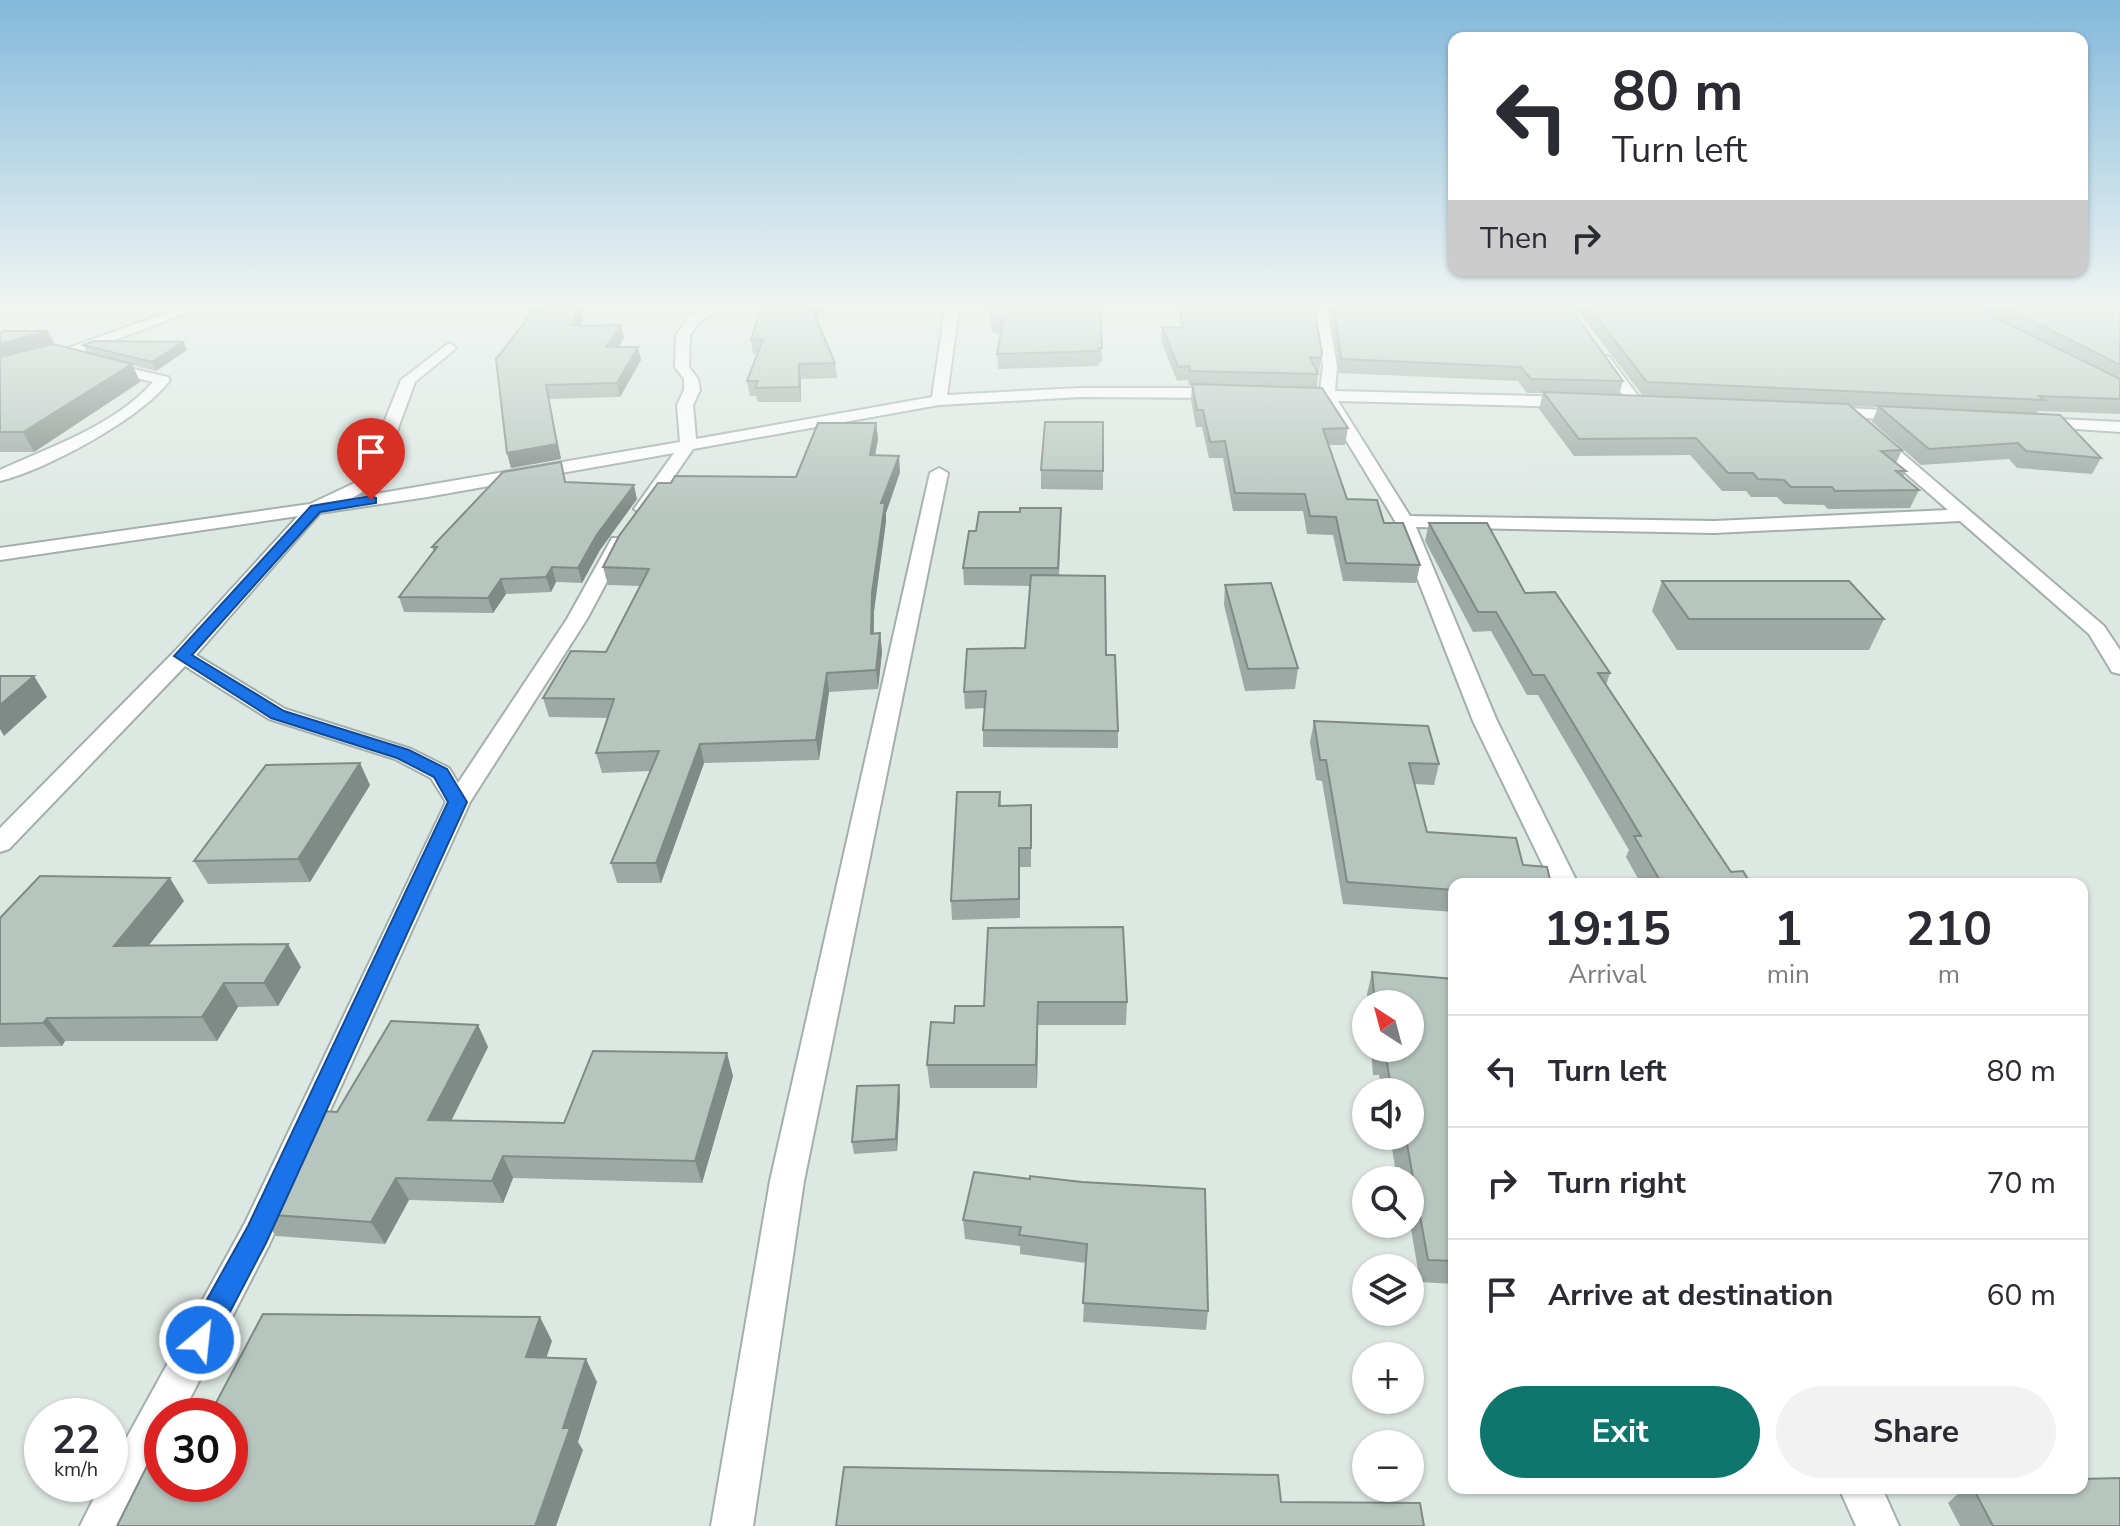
<!DOCTYPE html>
<html lang="en">
<head>
<meta charset="utf-8">
<style>
  :root { --surface:#fff; --page:#f2f2f3; --text:#2b2b33; --muted:#7c7c81; --line:#e1e1e2; --accent:#0f766e }
  body { margin:0; font-family:"Nunito Sans",sans-serif; background:var(--page); color:var(--text); height:100vh; display:flex; flex-direction:column; font-size:30px; white-space:nowrap }
  * { box-sizing:border-box; margin:0 }
  p { font-size:26px; color:var(--muted) }
  .icon { flex:none; width:44px; height:44px; fill:none; stroke:currentColor; stroke-width:2; stroke-linecap:round; stroke-linejoin:round }
  .map { position:relative; flex:1; overflow:hidden }
  .sheet { position:absolute; left:1448px; top:878px; width:640px; height:616px; display:flex; flex-direction:column; background:var(--surface); border-radius:16px; box-shadow:0 2px 6px #0004 }
  .sheet>* { flex:none }
  .banner { position:absolute; left:1448px; top:32px; width:640px; height:244px; border-radius:16px; box-shadow:0 2px 6px #0004; background:#fff; color:var(--text); overflow:hidden }
  .needle { width:52px; rotate:324deg }
  .buttons { position:absolute; left:1352px; top:990px; display:grid; gap:16px }
  .buttons a { display:grid; place-items:center; width:72px; height:72px; border-radius:50%; background:var(--surface); box-shadow:0 2px 6px #0004; font-size:40px }
  .speed { position:absolute; left:24px; top:1398px; display:flex; gap:16px; font-size:40px; font-weight:700; text-align:center }
  .speed>* { display:grid; place-content:center; width:104px; height:104px; border-radius:50%; background:var(--surface); box-shadow:0 2px 6px #0004; line-height:1 }
  .speed small { font-size:20px; font-weight:400 }
  .speed .limit { border:12px solid #d22; background:#fff; color:#111 }
  .pin { position:absolute; display:grid; place-items:center; width:68px; height:68px; color:#fff; margin:-82px -34px; border-radius:50% 50% 50% 0; rotate:-45deg; box-shadow:0 0 8px #0007 }
  .pin .icon { rotate:45deg }
  .me { position:absolute; width:88px; margin:-44px; rotate:28deg; stroke-linejoin:round; filter:drop-shadow(0 0 6px #0008) }
  .turn { display:flex; align-items:center; gap:28px; height:168px; padding:0 32px; font-size:36px }
  .turn .icon { width:104px; height:104px; stroke-width:2.5 }
  .turn b { display:block; font-size:56px; line-height:68px }
  .then { display:flex; align-items:center; height:76px; padding:0 32px; background:#0003; gap:16px; font-size:30px }
  .eta { display:flex; justify-content:space-evenly; align-items:center; height:136px; text-align:center }
  .eta b { font-size:48px; font-weight:700; line-height:56px }
  .button { display:flex; gap:16px; margin-top:auto; padding:16px 32px }
  .button a { flex:1; height:92px; border-radius:48px; background:var(--accent); color:#fff; font-size:32px; font-weight:700; line-height:92px; text-align:center }
  .button a+a { background:var(--page); color:var(--text) }
  ul { padding:0; list-style:none }
  li { display:flex; align-items:center; gap:24px; height:112px; padding:0 32px; border-top:2px solid var(--line) }
  li div { flex:1 }
  li b { display:block; font-size:30px }
  li em { font-style:normal }
  .map>svg:first-child { display:block }
  .lines { fill:none; stroke-linecap:round; stroke-linejoin:round }
  .street-casing { stroke:#a2afaa; stroke-width:4 }
  .street { fill:#fff; fill-rule:evenodd }
  .wall { fill:#9da9a4 }
  .shaded-wall { fill:#808a86 }
  .building { fill:#b7c5bf; stroke:#808a86; stroke-width:2 }
  .route { fill:#1a73e8; stroke:#114b97; stroke-width:2 }
</style>
</head>
<body>
<div class="map">
<svg width="2120" height="1526" viewBox="0 0 2120 1526">
  <rect width="100%" height="100%" fill="#dee8e3"/>
  <g class="lines">
    <!-- street casing -->
    <g class="street-casing">
      <g id="street">
        <polygon points="197,302 216,302 67,358 0,375 0,367 57,352"/>
        <polygon points="716,302 732,302 700,321 690,335 689,367 698,379 700,390 693,405 696,439 932,397 946,302 960,302 947,395 1080,388 1222,388 1230,393 1222,398 1080,397 939,405 693,449 649,513 643,514 634,509 674,453 427,497 320,513 196,655 285,709 411,749 449,768 458,783 567,619 612,538 626,538 628,542 587,619 470,802 269,1245 181,1416 162,1416 162,1452 124,1526 80,1526 101,1484 110,1484 110,1468 245,1223 446,802 431,778 395,759 269,719 185,666 9,849 0,852 0,828 175,651 298,516 0,560 0,548 310,504 361,480 401,380 449,343 456,347 454,350 415,382 378,483 352,498 680,442 677,405 684,390 684,379 675,367 676,335 690,315"/>
        <polygon points="1312,302 1326,302 1337,366 1335,391 1574,397 1582,402 1574,407 1338,401 1410,516 1714,521 1948,510 1868,440 1868,434 1880,434 2104,626 2120,650 2120,674 2112,672 2089,634 1960,521 1714,533 1416,527 1497,721 1578,884 1552,884 1473,721 1395,521 1322,400 1295,400 1287,395 1295,390 1320,391 1323,366"/>
        <polygon points="1604,356 1609,357 1641,400 1641,406 1631,406 1597,360"/>
        <path d="M107,363L168,377L170,380C142,418 46,470 0,481V470C52,446 114,426 153,382L102,370V364Z"/>
        <polygon points="1827,407 1906,411 1914,416 1906,421 1821,415 1821,409"/>
        <polygon points="2039,418 2120,422 2120,432 2033,426 2031,423"/>
        <polygon points="939,468 948,473 804,1181 753,1526 711,1526 770,1181 930,473"/>
        <polygon points="1839,1488 1882,1488 1899,1526 1856,1526"/>
      </g>
    </g>
    <!-- street -->
    <use href="#street" class="street"/>
  </g>
  <!-- wall -->
  <g class="wall">
    <polygon points="989,302 1100,302 1102,362 1099,362 1099,366 998,369 997,354 1001,334 992,332"/>
    <polygon points="1178,302 1313,302 1322,352 1319,372 1317,372 1318,374 1317,388 1348,428 1345,445 1329,445 1347,499 1384,523 1420,565 1416,583 1343,581 1333,535 1307,534 1303,511 1233,511 1223,458 1209,458 1202,427 1196,427 1191,400 1192,385 1189,385 1188,380 1177,381 1161,341 1162,327 1181,328"/>
    <polygon points="1329,302 1566,302 1623,381 1619,395 1643,396 1571,302 2120,302 2120,414 2038,411 2036,414 2101,458 2092,474 2017,468 2009,459 1921,465 1872,422 1878,407 1850,406 1902,450 1896,463 1906,471 1903,477 1919,490 1910,508 1828,509 1824,505 1784,504 1777,497 1751,497 1746,491 1722,491 1690,455 1574,456 1539,409 1543,393 1527,393 1518,381 1339,373"/>
    <polygon points="583,319 581,326 621,325 624,338 618,347 641,360 620,397 549,399 561,459 511,468 507,453"/>
    <polygon points="817,319 835,363 837,378 801,379 801,402 758,402 756,396 750,396 747,381 758,354 753,354 751,340"/>
    <polygon points="0,333 87,353 83,345 183,342 187,350 156,371 132,365 140,382 34,452 0,452"/>
    <polygon points="1103,422 1103,490 1041,489 1041,470"/>
    <polygon points="876,423 878,439 875,455 900,472 886,513 886,521 874,611 874,634 880,633 882,652 878,689 829,692 819,760 704,763 661,883 617,883 611,863 650,771 602,773 596,753 608,718 549,717 543,698 606,652 640,586 608,585 603,567 671,483 796,477"/>
    <polygon points="566,482 637,499 600,550 582,583 556,582 551,592 506,594 493,613 404,612 399,597 434,552 432,547"/>
    <polygon points="1429,523 1525,593 1610,673 1606,685 1731,872 1751,884 1641,884 1626,857 1629,850 1538,695 1527,695 1491,631 1473,632 1425,541"/>
    <polygon points="1061,525 1059,576 1106,655 1118,731 1118,748 983,747 983,730 985,708 965,709 964,692 1025,648 1030,586 964,585 963,568"/>
    <polygon points="1662,581 1884,619 1869,650 1677,650 1652,611"/>
    <polygon points="1225,585 1298,668 1295,689 1245,691 1224,605"/>
    <polygon points="1314,721 1439,764 1434,785 1414,784 1427,832 1454,884 1454,912 1343,904 1322,781 1316,780 1310,742"/>
    <polygon points="370,785 310,882 208,884 194,861"/>
    <polygon points="1000,792 1001,805 1031,805 1031,867 1020,867 1020,918 952,920 951,901"/>
    <polygon points="184,901 149,945 301,967 278,1006 238,1007 217,1041 65,1041 62,1046 0,1047 0,918"/>
    <polygon points="988,928 1127,1002 1126,1025 1038,1025 1037,1088 930,1088 927,1065 954,1023 984,1006"/>
    <polygon points="1372,972 1454,979 1454,1284 1420,1282 1410,1223 1410,1180 1402,1180 1400,1167 1395,1167 1390,1136 1410,1136 1410,1092 1382,1092 1379,1075 1373,1075 1371,1048 1410,1048 1410,1004 1368,1004 1367,994"/>
    <polygon points="478,1025 488,1047 451,1121 564,1123 733,1076 702,1183 513,1178 503,1203 409,1200 385,1244 276,1236 260,1214 337,1112"/>
    <polygon points="900,1097 897,1151 854,1154 852,1142"/>
    <polygon points="974,1172 1208,1311 1206,1330 1083,1322 1086,1263 1020,1254 1020,1246 965,1239 963,1220"/>
    <polygon points="1964,1488 2082,1488 2120,1526 1960,1526 1948,1503"/>
  </g>
  <!-- shaded-wall -->
  <g class="shaded-wall">
    <polygon points="817,302 829,302 814,322 812,309"/>
    <polygon points="1993,302 1987,314 1976,320 1982,307"/>
    <polygon points="580,306 583,319 575,339 571,326"/>
    <polygon points="621,325 624,338 609,361 606,347"/>
    <polygon points="48,331 57,349 0,364 0,344"/>
    <polygon points="183,342 187,350 156,371 152,362"/>
    <polygon points="638,347 641,360 620,397 617,383"/>
    <polygon points="132,364 140,382 34,452 23,432"/>
    <polygon points="799,364 801,379 801,402 799,387"/>
    <polygon points="546,385 561,459 511,468 507,453"/>
    <polygon points="876,423 878,439 872,471 870,455"/>
    <polygon points="899,456 900,472 886,513 886,521 874,611 873,653 871,634 872,593 881,503"/>
    <polygon points="634,485 637,499 600,550 582,583 578,568 596,536"/>
    <polygon points="552,567 556,582 551,592 546,577"/>
    <polygon points="501,579 506,594 493,613 488,598"/>
    <polygon points="880,633 882,652 878,689 876,670"/>
    <polygon points="827,673 829,692 819,760 816,740"/>
    <polygon points="34,676 47,697 4,736 0,729 0,705"/>
    <polygon points="700,744 704,763 661,883 656,863"/>
    <polygon points="360,763 370,785 310,882 298,859"/>
    <polygon points="170,878 184,901 130,969 114,946"/>
    <polygon points="288,944 301,967 278,1006 264,983"/>
    <polygon points="224,983 238,1007 217,1041 202,1017"/>
    <polygon points="1038,1002 1038,1025 1037,1088 1036,1065"/>
    <polygon points="47,1018 65,1041 62,1046 43,1023"/>
    <polygon points="478,1025 488,1047 440,1143 428,1120"/>
    <polygon points="727,1053 733,1076 702,1183 695,1161"/>
    <polygon points="899,1085 900,1097 897,1151 896,1139"/>
    <polygon points="503,1156 513,1178 503,1203 492,1181"/>
    <polygon points="396,1178 409,1200 385,1244 371,1222"/>
    <polygon points="540,1317 552,1341 539,1380 526,1357"/>
    <polygon points="586,1359 597,1382 578,1442 583,1450 556,1526 535,1526 563,1428"/>
  </g>
  <!-- building -->
  <g class="building">
    <polygon points="772,302 817,302 812,309 835,363 799,364 799,387 755,388 758,381 747,381 763,339 751,340 762,304 771,304"/>
    <polygon points="990,302 1100,302 1102,348 1099,348 1099,351 997,354 1003,320 992,318"/>
    <polygon points="1180,302 1313,302 1322,352 1321,358 1310,357 1318,374 1190,371 1189,366 1178,367 1162,327 1183,328"/>
    <polygon points="1333,302 1566,302 1623,381 1531,379 1521,367 1341,359"/>
    <polygon points="1585,302 1992,302 1982,307 1986,313 2120,379 2120,399 2039,396 2044,400 1647,382"/>
    <polygon points="1995,302 2120,302 2120,365"/>
    <polygon points="580,306 571,326 621,325 606,347 638,347 617,383 546,385 557,444 507,453 496,359 535,309"/>
    <polygon points="3,331 48,331 0,344 0,333"/>
    <polygon points="94,341 183,342 152,362 83,345"/>
    <polygon points="53,344 132,364 23,432 0,432 0,357"/>
    <polygon points="1192,384 1322,388 1348,428 1323,429 1347,499 1377,500 1384,523 1403,523 1420,565 1346,563 1336,517 1310,516 1305,494 1235,493 1225,441 1210,442 1203,410 1197,410"/>
    <polygon points="1543,392 1848,404 1902,450 1881,451 1906,471 1896,471 1919,490 1835,491 1832,487 1791,487 1784,480 1758,479 1753,473 1728,473 1696,438 1579,439"/>
    <polygon points="1878,406 2060,415 2101,458 2026,451 2018,443 1929,449"/>
    <polygon points="1045,422 1103,422 1103,471 1041,470"/>
    <polygon points="818,423 876,423 870,455 899,456 881,503 885,503 872,593 871,634 880,633 876,670 827,673 816,740 700,744 656,863 611,863 659,751 596,753 614,699 543,698 571,651 606,652 649,569 603,567 619,536 658,483 671,483 675,476 796,477"/>
    <polygon points="561,462 565,482 634,485 596,536 578,568 552,567 546,577 501,579 488,598 399,597 437,547 432,547 503,472"/>
    <polygon points="1020,508 1061,508 1058,568 963,568 969,531 976,531 979,512 1020,512"/>
    <polygon points="1429,523 1487,523 1525,593 1555,592 1610,673 1598,673 1731,872 1743,871 1751,884 1662,884 1634,836 1641,836 1544,675 1533,675 1496,612 1478,612"/>
    <polygon points="1031,575 1105,576 1106,655 1115,655 1118,731 983,730 986,691 964,692 967,649 1025,648"/>
    <polygon points="1662,581 1849,581 1884,619 1689,619"/>
    <polygon points="1271,583 1298,668 1248,669 1225,585"/>
    <polygon points="0,676 34,676 0,705"/>
    <polygon points="1314,721 1428,726 1439,764 1409,763 1427,832 1516,838 1523,865 1547,867 1551,884 1454,884 1454,890 1347,882 1326,760 1320,760"/>
    <polygon points="360,763 298,859 194,861 266,765"/>
    <polygon points="957,792 1000,792 999,806 1031,805 1031,848 1019,848 1019,899 951,901"/>
    <polygon points="40,876 170,878 114,946 288,944 264,983 224,983 202,1017 47,1018 43,1023 0,1024 0,918"/>
    <polygon points="1123,927 1127,1002 1038,1002 1036,1065 927,1065 931,1022 954,1023 955,1006 984,1006 988,928"/>
    <polygon points="1372,972 1454,979 1454,1261 1428,1260 1407,1144 1402,1144 1400,1136 1410,1136 1410,1092 1392,1092 1385,1052 1379,1052 1379,1048 1410,1048 1410,1004 1375,1004"/>
    <polygon points="391,1021 478,1025 428,1120 564,1123 593,1051 727,1053 695,1161 503,1156 492,1181 396,1178 371,1222 260,1214 272,1190 322,1111 337,1112"/>
    <polygon points="899,1085 896,1139 852,1142 857,1086"/>
    <polygon points="974,1172 1030,1179 1030,1176 1082,1182 1205,1189 1208,1311 1083,1303 1087,1244 1019,1235 1021,1227 963,1220"/>
    <polygon points="263,1314 540,1317 526,1357 586,1359 563,1428 570,1428 535,1526 117,1526 148,1464 162,1464 162,1484 230,1484 230,1416 209,1416"/>
    <polygon points="844,1467 1278,1475 1281,1502 1420,1503 1424,1526 836,1526"/>
    <polygon points="2120,1478 2120,1526 1993,1526 1973,1488 2082,1488 2082,1479"/>
  </g>
  <!-- sky -->
  <linearGradient id="sky" x2="0" y2="1"><stop stop-color="#83b9db"/><stop offset="0.59" stop-color="#f0f5f2"/><stop offset="1" stop-color="#f0f5f2" stop-opacity="0"/></linearGradient>
  <rect width="2120" height="516" fill="url(#sky)"/>
  <!-- route -->
  <polygon class="route" points="371,496 376,498 376,503 320,512 192,655 284,711 409,750 447,769 467,802 266,1243 210,1350 200,1354 190,1350 186,1340 190,1330 248,1226 448,802 434,777 397,758 271,718 174,656 311,506"/>
</svg>
<div class="buttons">
<a><svg class="needle" viewBox="-14 -14 28 28"><path d="M0-13l5 13h-10z" fill="#e53935"/><path d="M0 13l5-13h-10z" fill="#7c7c81"/></svg></a>
<a><svg class="icon" aria-label="sound" viewBox="0 0 24 24"><path d="M4 9h4l5-4v14l-5-4H4zM17 9q2 3 0 6"/></svg></a>
<a><svg class="icon" aria-label="search" viewBox="0 0 24 24"><circle cx="10" cy="10" r="6"/><path d="M15 15l6 6"/></svg></a>
<a><svg class="icon" aria-label="layers" viewBox="0 0 24 24"><path d="M12 4l9 5-9 5-9-5zM3 14l9 5 9-5"/></svg></a>
<a>+</a>
<a>−</a>
</div>
<div class="speed"><div>22<small>km/h</small></div><div class="limit">30</div></div>
<div class="pin" style="left:371px;top:500px;background:#d93025"><svg class="icon" aria-label="arrive" viewBox="0 0 24 24"><path d="M6 21V4h12l-3 4 3 4H6"/></svg></div>
<svg class="me" style="left:200px;top:1340px" viewBox="-20 -20 40 40"><circle r="17" fill="#1a73e8" stroke="#fff" stroke-width="3"/><path d="M0-11L8 9 0 5-8 9z" fill="#fff"/></svg>
<div class="banner">
<div class="turn"><svg class="icon" aria-label="left" viewBox="0 0 24 24"><path d="M17 20v-9H6M10 6l-5 5 5 5"/></svg><div><b>80 m</b>Turn left</div></div>
<div class="then">Then<svg class="icon" aria-label="right" viewBox="0 0 24 24"><path d="M7 20v-9h11M14 6l5 5-5 5"/></svg></div>
</div>
<section class="sheet">
<div class="eta">
<div><b>19:15</b><p>Arrival</p></div>
<div><b>1</b><p>min</p></div>
<div><b>210</b><p>m</p></div>
</div>
<ul>
<li><svg class="icon" aria-label="left" viewBox="0 0 24 24"><path d="M17 20v-9H6M10 6l-5 5 5 5"/></svg><div><b>Turn left</b></div><em>80 m</em></li>
<li><svg class="icon" aria-label="right" viewBox="0 0 24 24"><path d="M7 20v-9h11M14 6l5 5-5 5"/></svg><div><b>Turn right</b></div><em>70 m</em></li>
<li><svg class="icon" aria-label="arrive" viewBox="0 0 24 24"><path d="M6 21V4h12l-3 4 3 4H6"/></svg><div><b>Arrive at destination</b></div><em>60 m</em></li>
</ul>
<div class="button"><a>Exit</a><a>Share</a></div>
</section>
</div>
</body>
</html>
